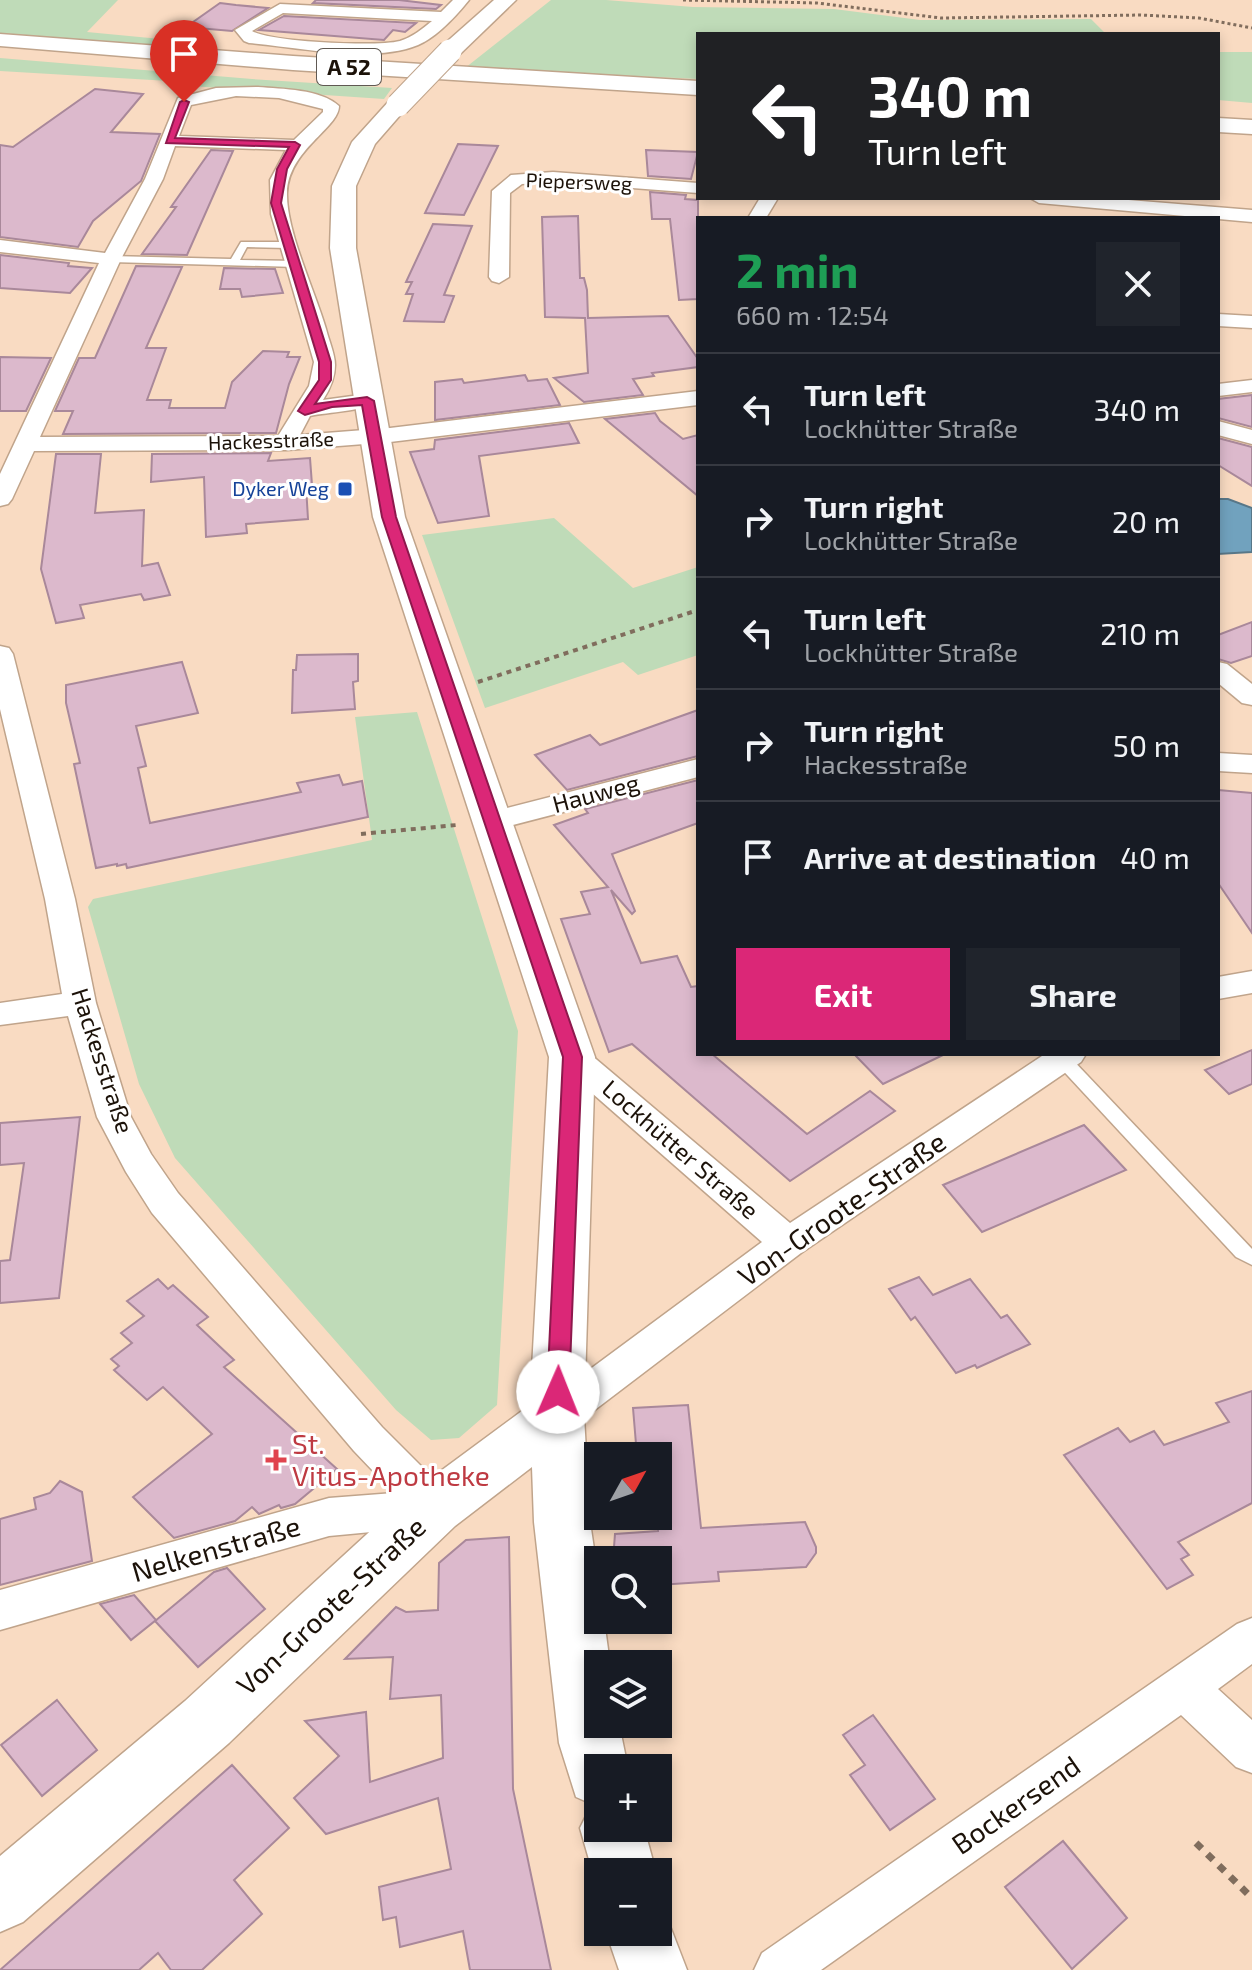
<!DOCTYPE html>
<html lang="en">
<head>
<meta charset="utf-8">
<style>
  :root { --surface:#171b24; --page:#20242c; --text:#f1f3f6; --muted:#9ea1a6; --line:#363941; --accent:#db2777 }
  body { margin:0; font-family:"Exo 2",sans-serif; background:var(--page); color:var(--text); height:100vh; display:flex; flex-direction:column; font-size:30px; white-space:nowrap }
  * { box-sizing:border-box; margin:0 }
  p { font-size:26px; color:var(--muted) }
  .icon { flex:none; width:44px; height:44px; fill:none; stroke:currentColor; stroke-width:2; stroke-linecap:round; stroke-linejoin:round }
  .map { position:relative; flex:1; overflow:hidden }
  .drawer { position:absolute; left:696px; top:216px; width:524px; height:840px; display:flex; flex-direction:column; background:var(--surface); border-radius:0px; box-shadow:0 4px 12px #0003 }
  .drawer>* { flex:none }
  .banner { position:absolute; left:696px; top:32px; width:524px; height:168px; border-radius:0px; box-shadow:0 4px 12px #0003; background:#202124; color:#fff; overflow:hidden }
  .needle { width:52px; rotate:50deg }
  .fabs { position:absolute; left:584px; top:1442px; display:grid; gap:16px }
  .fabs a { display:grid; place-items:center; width:88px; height:88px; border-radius:0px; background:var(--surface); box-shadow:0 4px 12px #0003; font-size:40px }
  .pin { position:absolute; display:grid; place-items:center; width:68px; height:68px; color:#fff; margin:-82px -34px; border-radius:50% 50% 50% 0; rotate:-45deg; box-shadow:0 0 8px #0007 }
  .pin .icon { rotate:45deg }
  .me { position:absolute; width:88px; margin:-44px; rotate:1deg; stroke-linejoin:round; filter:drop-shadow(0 0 6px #0008) }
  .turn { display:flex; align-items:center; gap:28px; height:168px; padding:0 40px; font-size:36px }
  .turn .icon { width:104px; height:104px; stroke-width:2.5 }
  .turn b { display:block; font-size:56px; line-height:68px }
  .round { display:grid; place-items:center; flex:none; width:84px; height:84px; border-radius:0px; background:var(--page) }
  .overview { display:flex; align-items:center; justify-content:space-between; height:136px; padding:0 40px }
  h1 { font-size:48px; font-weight:700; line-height:60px; color:#1e9e55 }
  .cta { display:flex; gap:16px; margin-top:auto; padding:16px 40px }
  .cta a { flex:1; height:92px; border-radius:0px; background:var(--accent); color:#fff; font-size:32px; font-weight:700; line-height:92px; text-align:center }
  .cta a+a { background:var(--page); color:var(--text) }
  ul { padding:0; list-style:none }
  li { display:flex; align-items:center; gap:24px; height:112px; padding:0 40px; border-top:2px solid var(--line) }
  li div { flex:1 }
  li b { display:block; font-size:30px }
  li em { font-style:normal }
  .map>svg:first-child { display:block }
  .green { fill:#bfdbb8 }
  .water { fill:#71a2be; stroke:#587788; stroke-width:2 }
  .building { fill:#dcb9cc; stroke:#a9889a; stroke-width:2 }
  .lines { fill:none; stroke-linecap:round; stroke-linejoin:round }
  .lane-casing { stroke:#c0a48b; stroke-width:3 }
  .street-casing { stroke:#c0a48b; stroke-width:3 }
  .secondary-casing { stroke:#c0a48b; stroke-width:3 }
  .highway-casing { stroke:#c0a48b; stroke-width:3 }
  .path-far2 { stroke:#806d5d; stroke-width:3; stroke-dasharray:3 3; stroke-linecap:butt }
  .path-far1 { stroke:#806d5d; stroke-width:4; stroke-dasharray:5 5; stroke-linecap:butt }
  .path { stroke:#806d5d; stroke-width:7; stroke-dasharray:8 8; stroke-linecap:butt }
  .lane { fill:#fff; fill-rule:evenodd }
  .street { fill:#fff; fill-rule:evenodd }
  .secondary { fill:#fff; fill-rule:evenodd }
  .highway { fill:#fff; fill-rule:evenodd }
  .secondary-bridge-casing { stroke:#c0a48b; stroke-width:25; stroke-linecap:butt }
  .secondary-bridge { stroke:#fff; stroke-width:23 }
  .route { fill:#db2777; stroke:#8e194d; stroke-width:2 }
  .transit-dot { fill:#1a4fb4; stroke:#fff; stroke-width:3 }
  .health-dot { fill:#e0444e; stroke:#fff; stroke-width:3 }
  .labels { text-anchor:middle; stroke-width:6; stroke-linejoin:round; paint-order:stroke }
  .far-street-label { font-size:20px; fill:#1c1209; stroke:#fff }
  .far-transit-label { font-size:20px; fill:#164399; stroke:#fff; text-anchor:end }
  .shield { fill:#fff; stroke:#605953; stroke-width:2 }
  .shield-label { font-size:22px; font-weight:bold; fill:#1c1209 }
  .street-label { font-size:24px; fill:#1c1209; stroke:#fff }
  .near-street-label { font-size:28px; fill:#1c1209; stroke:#fff }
  .near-health-label { font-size:28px; fill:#be3a42; stroke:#fff; text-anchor:start }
</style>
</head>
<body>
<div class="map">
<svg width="1252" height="1970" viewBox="0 0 1252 1970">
  <rect width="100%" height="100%" fill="#f9dbc2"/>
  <!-- green -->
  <g class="green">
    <polygon points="0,0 118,0 87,32 213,44 206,49 0,33"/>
    <polygon points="551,0 606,0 693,7 834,9 920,20 1091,19 1106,34 698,34 698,79 465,68"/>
    <polygon points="1218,52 1252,52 1252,103 1218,100"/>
    <polygon points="0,58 252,79 392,88 384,99 191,86 169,81 0,71"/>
    <polygon points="554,518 633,588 698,567 698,655 638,675 623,662 485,708 422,535"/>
    <polygon points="417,712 518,1031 497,1405 459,1438 431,1440 396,1410 175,1158 139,1084 88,907 93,899 372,840 355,717"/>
  </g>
  <!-- water -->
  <polygon class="water" points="1218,499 1228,499 1252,508 1252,552 1218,554"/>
  <!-- building -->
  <g class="building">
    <polygon points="316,0 399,0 441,5 436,9 313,3"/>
    <polygon points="220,3 236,5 268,8 232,31 186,27"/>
    <polygon points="284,16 416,23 405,32 393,30 384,40 259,30"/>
    <polygon points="95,89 143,94 111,132 160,134 141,181 93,221 78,247 0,237 0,145 13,147"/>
    <polygon points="458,144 498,146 464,215 425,213"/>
    <polygon points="211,150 233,151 187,255 142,254 176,207 171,207"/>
    <polygon points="646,150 698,152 691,179 648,176"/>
    <polygon points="650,192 686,195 685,199 698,200 698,299 679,300 670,219 652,219"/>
    <polygon points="578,216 580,278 584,278 587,290 588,318 668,316 698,359 698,367 652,373 654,376 633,379 643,395 584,402 554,378 588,373 585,318 545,317 542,217"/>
    <polygon points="433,224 472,226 444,295 454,296 444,322 404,321 413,294 406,294 412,282 406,282"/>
    <polygon points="0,255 69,263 68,266 92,268 70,293 0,288"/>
    <polygon points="136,266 182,267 146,348 166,348 147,400 171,400 169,408 225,408 232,382 263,351 289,352 287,357 300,357 289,384 276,433 63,434 73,411 55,411 79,358 95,358"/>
    <polygon points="224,268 275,269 283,293 242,297 240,289 220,289"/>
    <polygon points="0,357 51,358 26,411 0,411"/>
    <polygon points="525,375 528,381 547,379 560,405 435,420 435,382 462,379 464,383"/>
    <polygon points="1252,395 1252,427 1218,418 1218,399"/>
    <polygon points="655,413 660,421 683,439 698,435 698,496 605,419"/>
    <polygon points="569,423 579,443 479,456 489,516 438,523 410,452 434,449 435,440"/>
    <polygon points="1218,438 1252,447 1252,486 1218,465"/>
    <polygon points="271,453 268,461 310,458 312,485 306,486 308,519 246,524 247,533 206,537 204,477 151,482 152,454"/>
    <polygon points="56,454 101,454 95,513 144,510 142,566 158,563 170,595 144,600 141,594 80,605 84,618 56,623 41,569"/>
    <polygon points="1252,622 1252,656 1231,663 1218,659 1218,635"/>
    <polygon points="358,654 358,681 353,682 355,709 292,713 293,670 296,670 297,655"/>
    <polygon points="182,662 198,713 136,726 146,766 138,768 150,823 301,792 297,783 339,775 343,785 362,781 368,817 127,868 126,864 117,866 117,864 96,868 74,764 80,763 66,703 66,685"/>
    <polygon points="698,710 698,756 567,790 535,755 590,735 600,745"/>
    <polygon points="698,780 698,823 612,854 635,911 632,914 611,890 641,963 677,956 691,987 698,986 698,1054 712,1054 807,1134 870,1091 895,1111 790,1181 632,1044 609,1052 561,919 590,914 581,892 608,887 554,825 588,813 585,809"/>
    <polygon points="1218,790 1252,793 1252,933 1218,883"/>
    <polygon points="1252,1050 1252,1084 1229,1094 1205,1070"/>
    <polygon points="854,1054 945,1054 883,1084"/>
    <polygon points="80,1117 59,1298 0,1303 0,1261 10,1260 24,1163 0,1165 0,1123"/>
    <polygon points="1084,1125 1126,1170 982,1232 943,1185"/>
    <polygon points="919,1277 933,1295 970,1279 1001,1318 1007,1315 1030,1344 977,1368 975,1365 956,1373 915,1317 911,1320 889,1289"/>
    <polygon points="158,1279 168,1289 173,1285 208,1317 197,1325 234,1360 224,1367 337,1469 295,1504 281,1508 279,1505 259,1514 252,1507 235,1521 174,1538 133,1497 212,1434 163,1387 147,1400 114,1370 119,1366 111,1359 132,1343 121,1333 144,1316 127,1301"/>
    <polygon points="1252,1391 1252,1503 1178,1542 1189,1555 1181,1559 1193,1575 1167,1589 1064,1455 1118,1428 1130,1442 1154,1431 1164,1445 1229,1422 1216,1403"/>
    <polygon points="688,1405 701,1528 805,1522 816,1547 816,1553 806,1567 718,1572 719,1581 658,1585 658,1560 613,1560 615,1534 658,1531 658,1456 637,1456 633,1408"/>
    <polygon points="60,1481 82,1492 92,1561 0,1585 0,1519 36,1509 34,1498 50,1493"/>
    <polygon points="509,1537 513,1789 551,1970 470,1970 463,1931 400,1947 396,1917 383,1920 379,1887 451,1869 438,1798 326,1834 294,1798 339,1756 305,1721 366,1712 370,1782 443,1758 441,1695 390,1699 393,1657 345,1659 396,1607 406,1612 438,1610 439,1563 466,1540"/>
    <polygon points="227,1568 265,1609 198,1667 155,1621 214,1572"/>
    <polygon points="134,1595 156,1620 131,1640 100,1604"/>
    <polygon points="57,1700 97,1750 42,1796 1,1745"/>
    <polygon points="873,1715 935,1799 890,1830 850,1775 865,1765 843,1735"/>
    <polygon points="232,1765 289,1828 234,1880 262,1914 202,1970 171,1970 158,1953 139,1970 0,1970"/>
    <polygon points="1063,1841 1127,1918 1072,1969 1005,1887"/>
  </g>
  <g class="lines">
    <!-- lane casing -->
    <g class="lane-casing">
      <g id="lane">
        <polygon points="241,242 288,242 293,245 288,248 247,247 240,260 296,261 301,264 296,267 111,262 106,259 111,256 231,259"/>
        <polygon points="1056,1055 1068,1055 1252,1249 1252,1265 1236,1257 1056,1063 1054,1059"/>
      </g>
    </g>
    <!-- street casing -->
    <g class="street-casing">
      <g id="street">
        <path d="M453,0H469C456,16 437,37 418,45C371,64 298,47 249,43L244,41L235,30L280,4L441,12ZM283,13L432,21C422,29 413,37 400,41C377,47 270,42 252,31Z"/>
        <path d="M258,87C282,89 321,89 339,106C339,128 288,150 287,193C286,231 315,291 326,329C329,341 335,354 335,365C335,378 330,389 323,400L367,394L378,401C368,411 327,412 310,416L300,435L390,428L698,391V405L390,442L287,450L34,451L12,499L8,504L0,506V474L99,263L0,252V240L105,253L145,179L178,98L216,88ZM236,96L279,98L323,109V112L294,140L179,136L191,105ZM175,146L286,150L270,180L271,214L314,362L309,386L278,436L40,437L121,259L163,179Z"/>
        <polygon points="553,172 698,183 698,193 553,182 522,184 510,193 509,277 499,283 492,281 489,277 492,191 511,175"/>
        <polygon points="760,198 778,198 766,218 748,218"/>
        <polygon points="1030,198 1104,198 1252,210 1252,222 1039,203"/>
        <polygon points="1218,314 1252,316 1252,328 1218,326"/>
        <polygon points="1252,380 1252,392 1218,396 1218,384"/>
        <polygon points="1218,421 1252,430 1252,444 1218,435"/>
        <polygon points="0,646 9,648 13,654 75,899 96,1003 131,1117 151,1154 178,1193 382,1427 450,1495 456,1508 450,1521 435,1526 329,1536 0,1630 0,1590 329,1498 394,1493 354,1451 152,1213 126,1172 97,1117 68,1016 0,1025 0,1003 62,994 45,899 0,709"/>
        <polygon points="1218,662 1227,664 1252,684 1252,705 1242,703 1218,683"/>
        <polygon points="1218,753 1252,755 1252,773 1218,771"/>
        <polygon points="698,759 698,777 494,830 484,828 479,821 484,814"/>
        <polygon points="1252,971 1252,993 1218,999 1218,977"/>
        <polygon points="572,1045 584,1049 790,1223 1045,1054 1086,1054 1081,1062 801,1253 571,1428 557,1433 543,1428 537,1416 543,1404 762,1242 560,1065 555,1057 560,1049"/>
        <polygon points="1252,1618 1252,1664 1218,1689 1252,1720 1252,1773 1236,1767 1181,1715 821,1970 754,1970 762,1953 1237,1624"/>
      </g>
    </g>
    <!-- secondary casing -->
    <g class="secondary-casing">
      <g id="secondary">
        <polygon points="494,0 516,0 458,56 442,56 439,51 442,46"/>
        <polygon points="398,98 406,100 409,105 375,144 356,186 356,248 405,517 595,1057 584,1416 590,1522 598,1576 598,1620 604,1620 610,1664 598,1664 598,1724 619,1724 628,1768 598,1768 598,1828 644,1828 656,1872 598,1872 598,1891 580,1828 592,1804 576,1797 559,1743 534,1522 532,1467 455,1526 229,1743 23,1922 0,1932 0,1856 185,1701 415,1490 530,1405 549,1057 373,517 330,248 332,186 352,142 390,100"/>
        <polygon points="658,1906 663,1908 687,1970 619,1970 606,1932 658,1932"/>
      </g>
    </g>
    <!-- highway casing -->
    <g class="highway-casing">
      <g id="highway">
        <polygon points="0,34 293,56 698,81 698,95 293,70 0,46"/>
        <polygon points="1218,118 1252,120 1252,134 1218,132"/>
      </g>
    </g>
    <!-- path-far2 -->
    <polyline class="path-far2" points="683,0 817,3 941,18 1141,15 1199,18 1252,28"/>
    <!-- path-far1 -->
    <g class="path-far1">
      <polyline points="478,682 698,610"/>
      <polyline points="361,834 457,825"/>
    </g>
    <!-- path -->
    <polyline class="path" points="1196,1843 1252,1898"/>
    <!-- lane -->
    <use href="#lane" class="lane"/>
    <!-- street -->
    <use href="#street" class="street"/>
    <!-- secondary -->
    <use href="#secondary" class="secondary"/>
    <!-- highway -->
    <use href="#highway" class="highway"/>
    <!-- secondary-bridge casing -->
    <g class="secondary-bridge-casing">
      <polyline id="secondary-bridge" points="398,105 450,51"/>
    </g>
    <!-- secondary-bridge -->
    <use href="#secondary-bridge" class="secondary-bridge"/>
  </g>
  <!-- route -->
  <polygon class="route" points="184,100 189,102 175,138 295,142 300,145 287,169 281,203 331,362 331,380 315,404 367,397 374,401 396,517 582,1057 569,1392 566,1398 558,1401 550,1398 547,1392 563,1057 382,517 362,405 332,407 305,415 298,411 319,380 319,362 271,203 277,169 289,147 166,143 180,102"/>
  <!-- markers -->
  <rect class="transit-dot" x="337" y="481" width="16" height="16" rx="4"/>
  <path class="health-dot" d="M272 1448h8v8h8v8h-8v8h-8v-8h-8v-8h8z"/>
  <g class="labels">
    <!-- far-street labels -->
    <g class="far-street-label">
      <text transform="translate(579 182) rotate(2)" y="7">Piepersweg</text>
      <text transform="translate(271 441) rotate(-2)" y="7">Hackesstraße</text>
    </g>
    <!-- far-transit labels -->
    <g class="far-transit-label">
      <text x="329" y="496">Dyker Weg</text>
    </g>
    <!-- shield labels -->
    <rect class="shield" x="317" y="49" width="64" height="36" rx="6"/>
    <g class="shield-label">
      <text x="349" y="75">A 52</text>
    </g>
    <!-- street labels -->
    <g class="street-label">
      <text transform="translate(596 794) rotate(-15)" y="8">Hauweg</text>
      <text transform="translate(102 1061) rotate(72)" y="8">Hackesstraße</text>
      <text transform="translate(680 1150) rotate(41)" y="8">Lockhütter Straße</text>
    </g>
    <!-- near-street labels -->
    <g class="near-street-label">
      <text transform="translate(842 1209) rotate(-35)" y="10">Von-Groote-Straße</text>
      <text transform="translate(216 1549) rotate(-16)" y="10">Nelkenstraße</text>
      <text transform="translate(331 1606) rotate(-43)" y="10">Von-Groote-Straße</text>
      <text transform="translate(1016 1805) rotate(-35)" y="10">Bockersend</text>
    </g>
    <!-- near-health labels -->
    <g class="near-health-label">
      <text x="292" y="1454">St.<tspan x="292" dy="32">Vitus-Apotheke</tspan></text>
    </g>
  </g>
</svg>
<div class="fabs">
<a><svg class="needle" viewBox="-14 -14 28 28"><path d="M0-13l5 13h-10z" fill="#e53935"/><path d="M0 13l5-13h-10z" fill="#9ea1a6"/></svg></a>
<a><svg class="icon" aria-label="search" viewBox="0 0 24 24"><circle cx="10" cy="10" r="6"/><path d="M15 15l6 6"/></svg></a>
<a><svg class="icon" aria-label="layers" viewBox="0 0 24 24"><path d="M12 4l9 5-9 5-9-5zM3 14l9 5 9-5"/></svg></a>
<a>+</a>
<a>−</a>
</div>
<div class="pin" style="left:184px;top:102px;background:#d93025"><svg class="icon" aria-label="arrive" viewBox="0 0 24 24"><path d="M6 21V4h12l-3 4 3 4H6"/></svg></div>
<svg class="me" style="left:558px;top:1392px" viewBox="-20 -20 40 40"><circle r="19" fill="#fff"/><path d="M0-13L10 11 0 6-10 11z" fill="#db2777"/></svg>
<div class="banner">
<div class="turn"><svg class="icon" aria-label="left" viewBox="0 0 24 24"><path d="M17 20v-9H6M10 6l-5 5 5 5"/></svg><div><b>340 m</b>Turn left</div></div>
</div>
<section class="drawer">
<div class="overview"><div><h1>2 min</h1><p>660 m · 12:54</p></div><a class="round"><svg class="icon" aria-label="close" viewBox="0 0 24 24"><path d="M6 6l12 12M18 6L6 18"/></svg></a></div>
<ul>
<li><svg class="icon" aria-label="left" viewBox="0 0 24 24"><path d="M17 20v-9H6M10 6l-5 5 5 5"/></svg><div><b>Turn left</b><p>Lockhütter Straße</p></div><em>340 m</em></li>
<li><svg class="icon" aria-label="right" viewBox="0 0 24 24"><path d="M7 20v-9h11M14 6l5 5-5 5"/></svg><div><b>Turn right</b><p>Lockhütter Straße</p></div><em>20 m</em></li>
<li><svg class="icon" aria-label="left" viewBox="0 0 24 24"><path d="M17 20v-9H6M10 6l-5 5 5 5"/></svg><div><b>Turn left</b><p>Lockhütter Straße</p></div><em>210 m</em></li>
<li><svg class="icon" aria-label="right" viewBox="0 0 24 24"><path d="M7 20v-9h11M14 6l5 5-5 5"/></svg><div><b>Turn right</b><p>Hackesstraße</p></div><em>50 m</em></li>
<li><svg class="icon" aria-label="arrive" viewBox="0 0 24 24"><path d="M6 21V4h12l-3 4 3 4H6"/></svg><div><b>Arrive at destination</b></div><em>40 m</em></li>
</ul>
<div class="cta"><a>Exit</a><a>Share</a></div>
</section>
</div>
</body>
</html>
